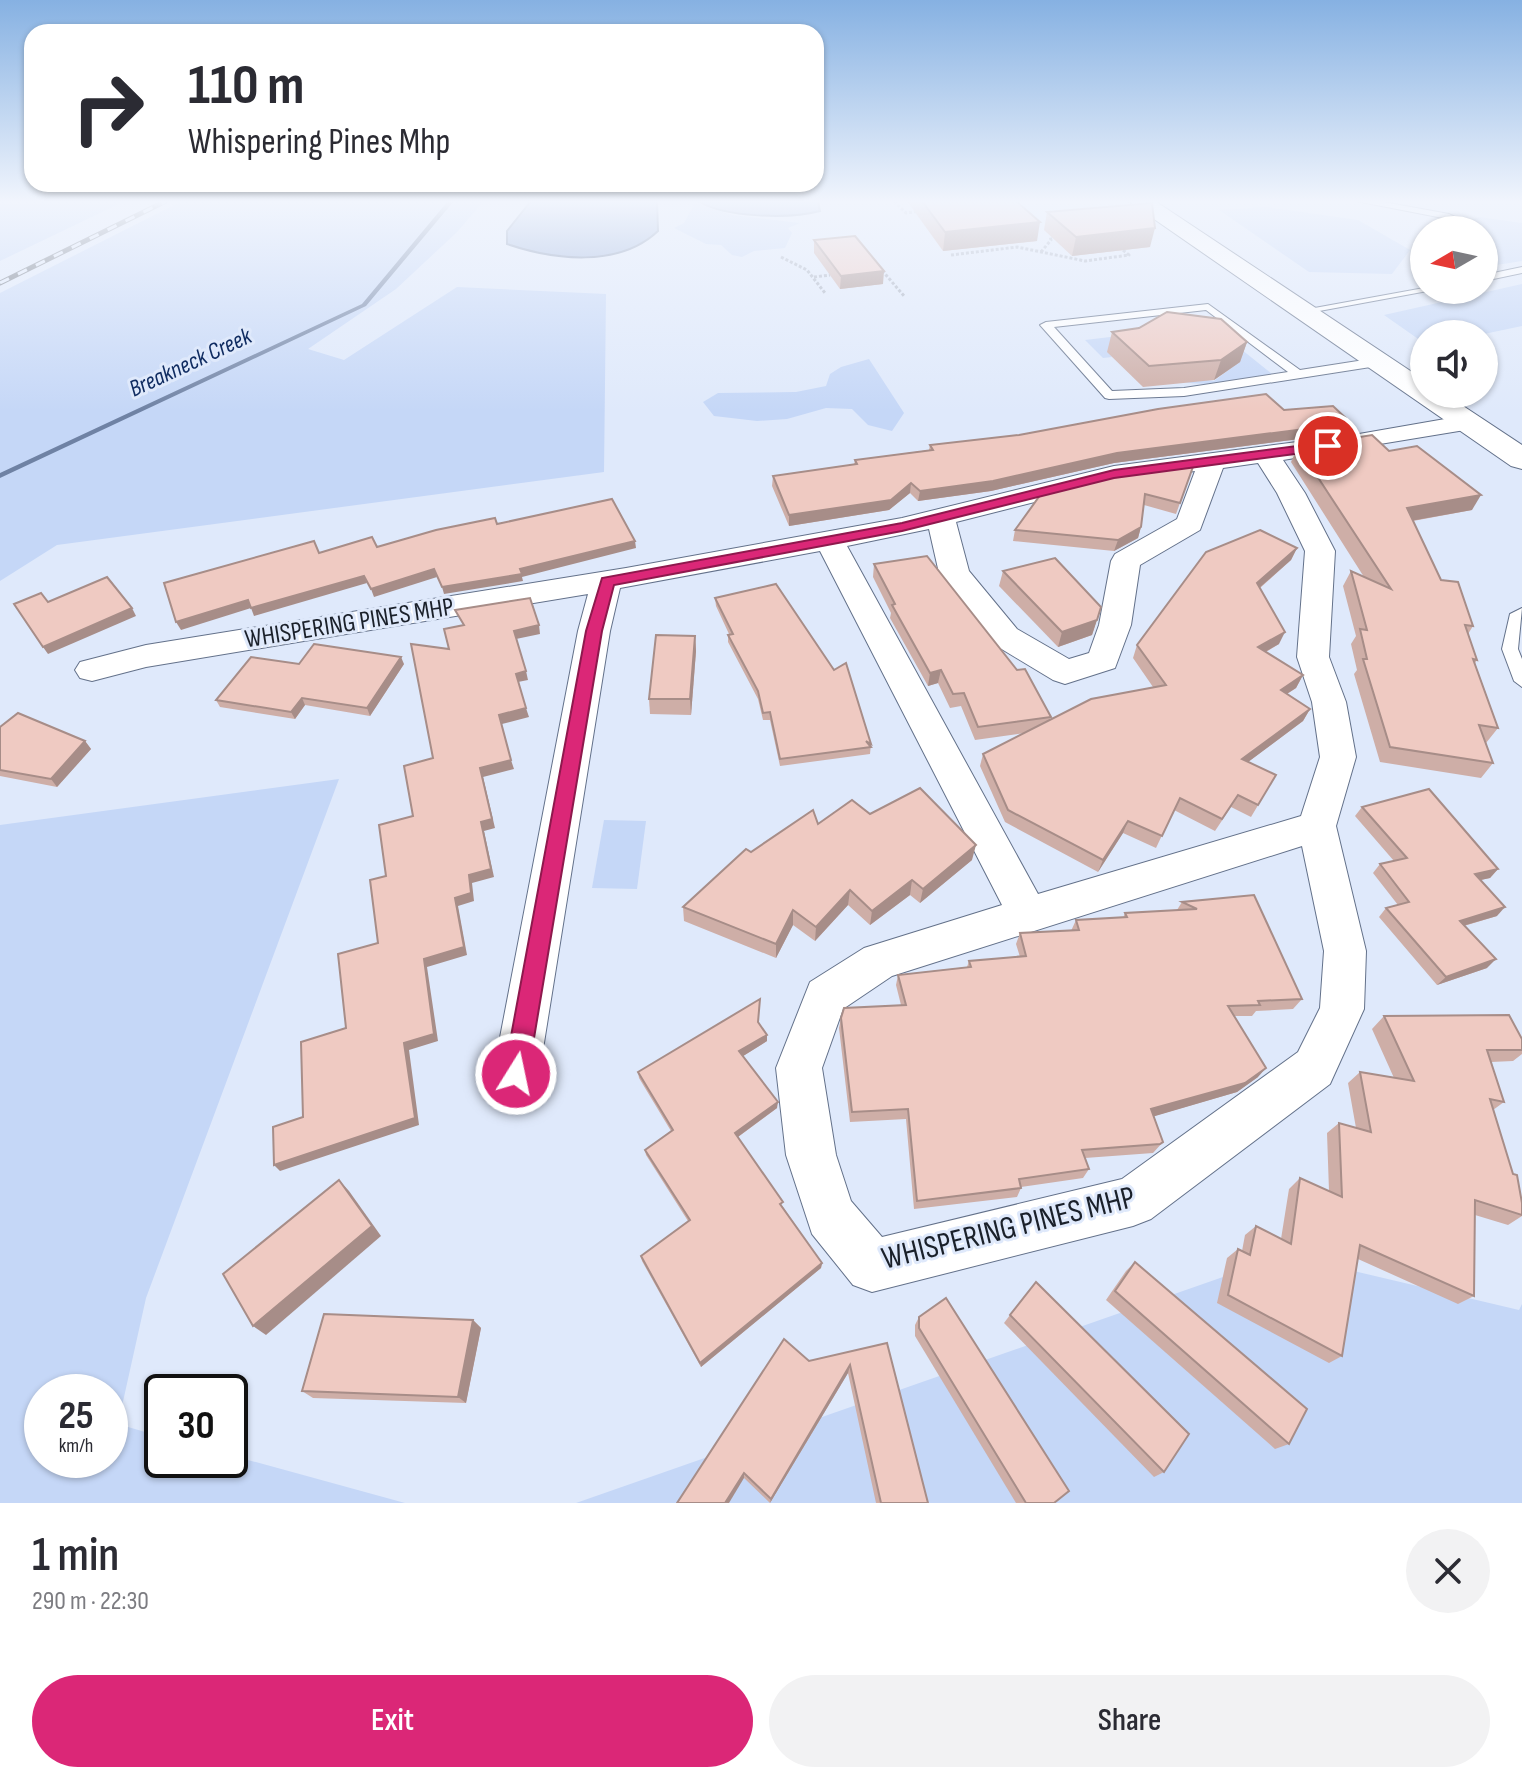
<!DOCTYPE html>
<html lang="en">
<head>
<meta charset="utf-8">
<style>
  :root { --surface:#fff; --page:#f2f2f3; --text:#2b2b33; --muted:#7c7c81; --accent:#db2777 }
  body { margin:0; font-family:"Sofia Sans Condensed",sans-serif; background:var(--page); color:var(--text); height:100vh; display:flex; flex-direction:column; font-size:30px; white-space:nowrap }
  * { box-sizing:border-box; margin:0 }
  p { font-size:26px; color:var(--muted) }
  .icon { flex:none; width:44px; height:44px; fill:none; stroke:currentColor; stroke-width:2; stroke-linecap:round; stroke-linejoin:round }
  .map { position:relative; height:1503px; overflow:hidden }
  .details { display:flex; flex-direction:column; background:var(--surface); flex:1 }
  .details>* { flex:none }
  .guide { position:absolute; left:24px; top:24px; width:800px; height:168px; border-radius:24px; box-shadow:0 2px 6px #0004; background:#fff; color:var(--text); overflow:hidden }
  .needle { width:52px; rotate:261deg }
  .tools { position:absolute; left:1410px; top:216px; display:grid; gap:16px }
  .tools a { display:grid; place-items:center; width:88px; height:88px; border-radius:50%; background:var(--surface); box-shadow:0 2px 6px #0004; font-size:40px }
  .speed { position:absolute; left:24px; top:1374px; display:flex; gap:16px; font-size:40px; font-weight:700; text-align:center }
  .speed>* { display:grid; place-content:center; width:104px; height:104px; border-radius:50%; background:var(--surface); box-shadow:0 2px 6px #0004; line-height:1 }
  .speed small { font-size:20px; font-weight:400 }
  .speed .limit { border:4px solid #111; border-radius:12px; background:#fff; color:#111 }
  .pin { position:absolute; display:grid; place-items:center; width:68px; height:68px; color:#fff; margin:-34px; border:4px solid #fff; border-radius:50%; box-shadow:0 2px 8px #0007 }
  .me { position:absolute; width:88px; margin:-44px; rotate:10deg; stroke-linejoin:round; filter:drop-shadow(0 0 6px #0008) }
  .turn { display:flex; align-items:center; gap:28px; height:168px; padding:0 32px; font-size:36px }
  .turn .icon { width:104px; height:104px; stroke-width:2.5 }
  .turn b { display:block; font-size:56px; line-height:68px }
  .round { display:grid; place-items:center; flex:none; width:84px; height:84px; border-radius:42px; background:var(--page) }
  .head { display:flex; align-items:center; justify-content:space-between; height:136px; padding:0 32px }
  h1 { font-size:48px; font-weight:600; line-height:60px }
  .cta { display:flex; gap:16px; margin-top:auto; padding:16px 32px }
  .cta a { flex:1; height:92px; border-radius:48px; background:var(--accent); color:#fff; font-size:32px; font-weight:600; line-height:92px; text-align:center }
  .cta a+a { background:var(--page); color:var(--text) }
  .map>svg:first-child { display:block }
  .green { fill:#c5d7f7; fill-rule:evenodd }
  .water { fill:#93acd8; stroke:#6f82a4; stroke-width:2 }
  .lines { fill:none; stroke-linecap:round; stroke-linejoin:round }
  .stream { fill:#6f82a4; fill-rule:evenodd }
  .lane-casing { stroke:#63718a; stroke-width:2 }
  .street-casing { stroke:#63718a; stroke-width:2 }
  .primary-casing { stroke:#63718a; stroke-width:2 }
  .path { stroke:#a3abbb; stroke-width:3; stroke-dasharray:3 2; stroke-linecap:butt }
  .lane { fill:#fff; fill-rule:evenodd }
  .street { fill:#fff; fill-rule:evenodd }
  .primary { fill:#fff; fill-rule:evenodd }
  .rail-casing { stroke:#626a76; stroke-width:5 }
  .rail { stroke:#dfe9fb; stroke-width:3; stroke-dasharray:10; stroke-linecap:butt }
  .wall { fill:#ceaea7 }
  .shaded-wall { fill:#a78d88 }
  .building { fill:#efcac2; stroke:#a78d88; stroke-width:2 }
  .route { fill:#db2777; stroke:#8e194d; stroke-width:2 }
  .labels { text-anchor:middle; stroke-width:6; stroke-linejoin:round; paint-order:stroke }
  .far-water-label { font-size:24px; font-style:italic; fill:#112d62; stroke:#dfe9fb }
  .street-label { font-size:26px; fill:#1a202a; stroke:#dfe9fb }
  .near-street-label { font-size:32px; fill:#1a202a; stroke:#dfe9fb }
</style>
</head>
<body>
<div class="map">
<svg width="1522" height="1503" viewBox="0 0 1522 1503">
  <rect width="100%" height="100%" fill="#dfe9fb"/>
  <!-- green -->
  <g class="green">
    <polygon points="0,201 125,201 0,261"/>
    <polygon points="182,201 484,201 456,233 396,289 308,349 344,360 457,287 606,294 604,472 57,545 0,581 0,293"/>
    <polygon points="695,203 732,215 800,223 788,228 792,233 785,248 754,251 742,257 732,255 721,245 706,244 674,228 684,223"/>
    <polygon points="1267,207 1358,220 1410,250 1392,274 1309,272 1219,210"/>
    <polygon points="1479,217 1522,223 1522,261 1484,267 1484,230 1469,230 1473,219"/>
    <polygon points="1522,284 1522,326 1484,334 1424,334 1424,343 1384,315"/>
    <path d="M1211,325L1272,374C1234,380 1195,393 1160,373L1214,381L1239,362L1108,352L1112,357L1103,358L1085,340Z"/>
    <polygon points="869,359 904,413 892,431 868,425 852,409 826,408 787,419 757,421 714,416 703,402 718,393 796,392 826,386 830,374 841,367"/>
    <path d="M339,779L146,1298L118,1424L162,1437V1460H230V1455L405,1503H0V825ZM42,1392H110V1460H42Z"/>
    <polygon points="604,820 646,821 637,889 592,888"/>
    <polygon points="1286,1255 1519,1310 1522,1304 1522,1503 576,1503"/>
  </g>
  <!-- water -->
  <g class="water">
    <path d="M531,201H657L658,231C619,268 554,260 507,244V231Z"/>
    <path d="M698,201H818L820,211C790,219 725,218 698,201Z"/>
  </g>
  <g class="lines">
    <!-- stream -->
    <polygon class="stream" points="448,201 454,201 366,306 0,478 0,473 362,304"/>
    <!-- lane casing -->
    <g class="lane-casing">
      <g id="lane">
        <polygon points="1356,201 1378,201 1449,214 1459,219 1461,230 1451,230 1451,222 1443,218"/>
        <polygon points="1522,267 1522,273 1484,281 1484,275"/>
        <polygon points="1424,288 1424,290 1433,290 1303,314 1298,311"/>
        <path d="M1208,304L1300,370L1377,358L1383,362L1377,366L1184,396L1109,399L1105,398L1040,325L1046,322ZM1206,310L1288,372L1184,388L1112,391L1054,327Z"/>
        <polygon points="1522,608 1518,649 1522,659 1522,687 1514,681 1502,649 1510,614"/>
      </g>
    </g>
    <!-- street casing -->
    <g class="street-casing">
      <path id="street" d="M1468,415L1477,418L1481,423L1477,428L1283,460L1305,493L1335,551L1329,657L1346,702L1356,757L1336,826L1366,951L1364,1009L1330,1084L1151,1219L1133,1226L872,1292L853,1285L812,1234L786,1155L776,1068L810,982L864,948L1002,905L820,551L620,588L610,631L539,1074L532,1090L516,1096L500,1090L493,1074L578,631L588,594L146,667L92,681L80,678L75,670L80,662L146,645L626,568L902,518L1114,466L1359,434ZM1258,463L1277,493L1305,551L1297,657L1312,702L1320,757L1301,816L1038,894L847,546L929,529L939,573L995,645L1053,680L1065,684L1115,668L1131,625L1140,565L1200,530L1223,468ZM1195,471L1177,519L1115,554L1111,561L1099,625L1089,653L1069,659L1017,629L969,571L956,522L1114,482ZM1302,846L1324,951L1320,1008L1298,1052L1122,1179L882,1237L851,1201L836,1155L822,1068L843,1009L892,976Z"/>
    </g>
    <!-- primary casing -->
    <g class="primary-casing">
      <polygon id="primary" points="1128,201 1155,201 1424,380 1424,394 1445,394 1522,445 1522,469 1511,466"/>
    </g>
    <!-- path -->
    <g class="path">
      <polyline points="894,201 906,213 920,211"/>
      <polyline points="1041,252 1051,240 1050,236"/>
      <polyline points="951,255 1017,247 1085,261 1129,255 1118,246"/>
      <polyline points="781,257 807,270 825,293"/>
      <polyline points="879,267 905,297"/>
      <polyline points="814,277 830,275"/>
    </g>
    <!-- lane -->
    <use href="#lane" class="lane"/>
    <!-- street -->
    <use href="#street" class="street"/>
    <!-- primary -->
    <use href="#primary" class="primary"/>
    <!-- rail casing -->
    <g class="rail-casing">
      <polyline id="rail" points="0,283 166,201"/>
    </g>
    <!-- rail -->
    <use href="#rail" class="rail"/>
  </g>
  <!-- wall -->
  <g class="wall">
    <polygon points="907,201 1016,201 1037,241 943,251"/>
    <polygon points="1047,212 1150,247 1072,256 1044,230"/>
    <polygon points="814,240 883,284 840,289 814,253"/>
    <polygon points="1112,332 1247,342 1240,362 1214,380 1143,387 1107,352"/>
    <polygon points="1284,410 1351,423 1346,433 1114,463 991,491 918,501 910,493 889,510 789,526 772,486 773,476 854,465 855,460 929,450 930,445"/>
    <polygon points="1298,447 1389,451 1472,510 1413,521 1441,580 1473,626 1468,634 1477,660 1475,663 1498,728 1486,743 1493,763 1481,778 1380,762 1354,674 1357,670 1351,644 1356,636 1343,586 1351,571 1364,577 1291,462"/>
    <polygon points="1194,464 1176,514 1144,505 1141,527 1138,538 1114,551 1013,541 1015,530"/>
    <polygon points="1297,548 1291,560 1260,588 1279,644 1266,652 1303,675 1296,688 1287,694 1310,709 1303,721 1248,762 1276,775 1251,817 1231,807 1215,831 1174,810 1156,848 1123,833 1098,872 1005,822 980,766 983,754 1025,733 975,740 961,706 950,708 938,683 928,686 890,618 891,613 873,577 874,564 1051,717 1050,720 1153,687 1133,658 1137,645"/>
    <polygon points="1003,571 1101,607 1092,635 1058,647 999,586"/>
    <polygon points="715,598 871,744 870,754 780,766 770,720 763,720 758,699 728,642 728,635 729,634 716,606"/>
    <polygon points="695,636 696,651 691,715 650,714 649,699"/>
    <polygon points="299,664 404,664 370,716 305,705 295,719 220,707 216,700"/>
    <polygon points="0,727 85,741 91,749 57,787 0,776"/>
    <polygon points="1362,807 1498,869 1490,878 1480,880 1497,916 1464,926 1487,968 1437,985 1379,917 1386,908 1398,905 1373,873 1380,864 1394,861 1355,816"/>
    <polygon points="870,814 972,860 920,903 910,895 870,925 848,905 815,941 793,925 776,958 684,921 683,907 818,824"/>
    <polygon points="1254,895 1302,999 1293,1009 1256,1011 1252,1016 1234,1016 1258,1077 1237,1092 1154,1116 1163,1142 1153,1153 1085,1158 1089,1169 1083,1178 1021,1187 1021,1188 1017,1197 914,1209 906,1119 850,1122 839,1028 841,1018 901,1005 896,985 898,975 967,967 969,961 1020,957 1016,944 1020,933 1071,931 1076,920 1123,918 1125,913 1177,910 1182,902"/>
    <polygon points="1384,1016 1522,1039 1522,1054 1513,1061 1491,1062 1504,1102 1493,1110 1522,1216 1508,1225 1475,1215 1474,1296 1458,1304 1358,1259 1342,1356 1329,1363 1217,1303 1227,1258 1238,1249 1242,1251 1245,1235 1256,1226 1281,1239 1289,1189 1300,1178 1329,1191 1327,1133 1339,1123 1356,1128 1348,1083 1360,1072 1394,1078 1372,1029"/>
    <polygon points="758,1023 767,1035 767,1041 743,1056 777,1108 738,1137 783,1207 822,1263 821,1268 701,1367 642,1261 641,1256 688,1221 646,1155 645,1150 671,1131 639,1078 638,1072"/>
    <polygon points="1135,1262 1289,1444 1275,1449 1106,1300 1126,1271"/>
    <polygon points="1010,1315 1164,1472 1154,1477 1004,1323"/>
    <polygon points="919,1317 1054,1503 1016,1503 915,1336 915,1325"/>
    <polygon points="473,1320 481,1328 466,1403 313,1398 302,1391"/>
    <polygon points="887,1343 928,1503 876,1503 848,1373 770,1503 744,1478 677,1503 809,1361"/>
  </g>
  <!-- shaded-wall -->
  <g class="shaded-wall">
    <polygon points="1040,222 1037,241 943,251 945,232"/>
    <polygon points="1155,228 1150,247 1072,256 1076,237"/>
    <polygon points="884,271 883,284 840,289 841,276"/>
    <polygon points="1247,342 1240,362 1214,380 1221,360"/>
    <polygon points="1351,423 1346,433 1114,463 991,491 918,501 920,491 1117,453"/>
    <polygon points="911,483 910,493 889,510 789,526 789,515"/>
    <polygon points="1481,495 1472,510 1399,523 1407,508"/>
    <polygon points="1141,527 1138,538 1114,551 1118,540"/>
    <polygon points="635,541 636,548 522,577 523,581 444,594 442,587 520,569"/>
    <polygon points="1297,548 1291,560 1251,595 1257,583"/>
    <polygon points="434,569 437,577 374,597 371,589"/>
    <polygon points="364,576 367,583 254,616 251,608"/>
    <polygon points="248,600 251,608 181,630 176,622"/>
    <polygon points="132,608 136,616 48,654 43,647"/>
    <polygon points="1097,620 1092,635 1058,647 1062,632"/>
    <polygon points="539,625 540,634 516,639 514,631"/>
    <polygon points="1285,632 1279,644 1252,659 1258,647"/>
    <polygon points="695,636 696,651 691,715 690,699"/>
    <polygon points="401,657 404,664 370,716 367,708"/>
    <polygon points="941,670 938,683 928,686 930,673"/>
    <polygon points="526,671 528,680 518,682 516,674"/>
    <polygon points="1303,675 1296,688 1274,702 1281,690"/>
    <polygon points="302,698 305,705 295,719 291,712"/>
    <polygon points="526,708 529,717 502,724 499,715"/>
    <polygon points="1310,709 1303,721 1236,771 1242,759"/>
    <polygon points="85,741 91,749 57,787 51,779"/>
    <polygon points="511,760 514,769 483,777 495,828 484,831 494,877 472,883 474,901 458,906 467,955 427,967 438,1041 409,1050 419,1125 280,1171 274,1165 404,1043 424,959 455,898 469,875 481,822 480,768"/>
    <polygon points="1128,821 1123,833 1098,872 1103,860"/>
    <polygon points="976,845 972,860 920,903 923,889"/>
    <polygon points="1498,869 1490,878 1467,883 1475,874"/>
    <polygon points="912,880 910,895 870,925 872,911"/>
    <polygon points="850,890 848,905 815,941 816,927"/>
    <polygon points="1505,907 1497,916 1452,929 1460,921"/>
    <polygon points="793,910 793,925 776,958 776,944"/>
    <polygon points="1496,959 1487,968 1437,985 1446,977"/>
    <polygon points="767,1035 767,1041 740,1058 739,1051"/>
    <polygon points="1266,1068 1258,1077 1237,1092 1145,1119 1151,1109"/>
    <polygon points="778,1102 777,1108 735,1139 735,1133"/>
    <polygon points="339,1180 349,1191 381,1236 266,1335 253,1326"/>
    <polygon points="822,1263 821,1268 701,1367 700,1363"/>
    <polygon points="473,1320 481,1328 466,1403 458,1397"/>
    <polygon points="850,1365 848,1373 770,1503 771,1499"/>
    <polygon points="744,1473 744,1478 729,1503 725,1503"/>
  </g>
  <!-- building -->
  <g class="building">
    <polygon points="922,201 1016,201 1040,222 945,232"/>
    <polygon points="1152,203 1155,228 1076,237 1047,212"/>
    <polygon points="855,236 884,271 841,276 814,240"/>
    <polygon points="1167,312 1221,319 1247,342 1221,360 1149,366 1112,332 1139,328"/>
    <polygon points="1266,394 1284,410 1333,406 1351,423 1117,453 993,481 920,491 911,483 891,500 789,515 773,476 857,464 855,460 933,450 930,445 1019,435 1158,409"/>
    <polygon points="1372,435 1389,451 1417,446 1481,495 1407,508 1441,580 1458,582 1473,626 1465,625 1477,660 1473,659 1498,728 1479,725 1493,763 1390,747 1363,659 1367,659 1360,629 1367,630 1351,571 1391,589 1298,447"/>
    <polygon points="1194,464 1180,503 1145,494 1141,527 1118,540 1015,530 1041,494 1118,474"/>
    <polygon points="612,499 635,541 520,569 522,574 442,587 434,569 371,589 364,576 251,608 248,600 176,622 164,583 314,541 319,553 372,537 377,547 436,530 495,518 497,524"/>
    <polygon points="1260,530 1297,548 1257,583 1285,632 1258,647 1303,675 1281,690 1310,709 1242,759 1276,775 1258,805 1238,795 1222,819 1180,798 1162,836 1128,821 1103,860 1008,810 983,754 1091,699 1166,685 1137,645 1206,552"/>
    <polygon points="927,556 1017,670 1025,669 1051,717 978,727 964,693 953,694 941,670 930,673 892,605 895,604 874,564"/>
    <polygon points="1055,558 1101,607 1097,620 1062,632 1003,571"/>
    <polygon points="107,577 132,608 43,647 14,604 41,593 48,602"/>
    <polygon points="776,584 834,670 846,663 871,744 866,741 871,747 780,759 770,712 763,713 758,691 728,635 733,634 715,598"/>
    <polygon points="530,598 539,625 514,631 526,671 516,674 526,708 499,715 511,760 480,768 492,819 481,822 491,869 469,875 471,893 455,898 464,947 424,959 434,1034 404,1043 415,1118 274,1165 273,1127 303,1117 301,1042 346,1028 338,954 378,943 370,880 386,876 379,825 413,816 404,766 433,758 411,644 449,649 444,629 464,625 455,610"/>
    <polygon points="656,635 695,636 690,699 649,699"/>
    <polygon points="314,644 401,657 367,708 302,698 291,712 216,700 251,657 299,664"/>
    <polygon points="18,713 85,741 51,779 0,770 0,727"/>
    <polygon points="920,788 976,845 923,889 912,880 872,911 850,890 816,927 793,910 776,944 683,907 746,849 751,852 813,810 818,824 852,800 870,814"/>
    <polygon points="1429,789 1498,869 1475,874 1505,907 1460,921 1496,959 1446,977 1386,908 1409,902 1380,864 1407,858 1362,807"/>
    <polygon points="1254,895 1302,999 1258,1001 1260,1005 1228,1006 1266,1068 1245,1083 1151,1109 1163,1142 1160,1144 1082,1150 1089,1169 1019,1179 1021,1188 917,1201 908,1109 852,1112 841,1018 844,1008 906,1005 898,975 971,967 969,961 1026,956 1020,933 1079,930 1076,920 1127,917 1125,913 1197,909 1182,902"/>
    <polygon points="760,999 758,1022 767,1035 739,1051 778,1102 735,1133 783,1202 780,1204 822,1263 700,1363 641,1256 690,1220 645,1150 673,1130 638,1072"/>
    <polygon points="1509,1015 1522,1039 1522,1050 1487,1050 1504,1102 1490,1099 1513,1174 1517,1175 1522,1203 1522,1215 1475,1200 1474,1296 1360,1245 1342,1356 1228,1295 1238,1249 1250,1255 1256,1226 1291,1244 1300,1178 1342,1197 1339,1123 1371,1132 1360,1072 1414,1081 1384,1016"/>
    <polygon points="339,1180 372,1226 253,1326 223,1274"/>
    <polygon points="1135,1262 1307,1409 1289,1444 1115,1291"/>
    <polygon points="1036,1282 1189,1434 1164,1472 1010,1315"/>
    <polygon points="946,1298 1069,1491 1054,1503 1026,1503 919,1328 919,1317"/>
    <polygon points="324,1314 473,1320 458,1397 302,1391"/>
    <polygon points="784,1339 809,1361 887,1343 928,1503 881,1503 850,1365 771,1499 744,1473 725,1503 677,1503"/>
  </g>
  <!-- sky -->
  <linearGradient id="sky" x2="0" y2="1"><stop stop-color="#86b1e2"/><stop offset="0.49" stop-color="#f1f5fd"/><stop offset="1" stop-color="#f1f5fd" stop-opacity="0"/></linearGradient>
  <rect width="1522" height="412" fill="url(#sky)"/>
  <!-- route -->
  <polygon class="route" points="1328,442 1335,446 1333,449 1114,478 902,531 614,585 602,631 528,1074 524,1082 516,1086 508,1082 504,1074 586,631 602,578 902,523 1114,470"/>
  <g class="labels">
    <!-- far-water labels -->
    <g class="far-water-label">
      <text transform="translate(190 362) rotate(-25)" y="8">Breakneck Creek</text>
    </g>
    <!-- street labels -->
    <g class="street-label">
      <text transform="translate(349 622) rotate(-9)" y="9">WHISPERING PINES MHP</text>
    </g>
    <!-- near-street labels -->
    <g class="near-street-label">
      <text transform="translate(1008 1227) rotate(-14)" y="11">WHISPERING PINES MHP</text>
    </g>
  </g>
</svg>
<div class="tools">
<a><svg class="needle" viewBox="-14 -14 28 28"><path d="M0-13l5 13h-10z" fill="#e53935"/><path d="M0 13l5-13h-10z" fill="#7c7c81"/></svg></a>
<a><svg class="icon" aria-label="sound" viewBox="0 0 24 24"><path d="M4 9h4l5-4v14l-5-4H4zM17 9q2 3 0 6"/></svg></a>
</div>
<div class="speed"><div>25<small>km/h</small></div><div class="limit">30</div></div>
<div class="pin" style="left:1328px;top:446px;background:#d93025"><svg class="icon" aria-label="arrive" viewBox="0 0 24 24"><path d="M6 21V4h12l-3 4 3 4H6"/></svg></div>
<svg class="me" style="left:516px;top:1074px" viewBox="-20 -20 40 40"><circle r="17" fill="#db2777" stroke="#fff" stroke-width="3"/><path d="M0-11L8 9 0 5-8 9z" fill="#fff"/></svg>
<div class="guide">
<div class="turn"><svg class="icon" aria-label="right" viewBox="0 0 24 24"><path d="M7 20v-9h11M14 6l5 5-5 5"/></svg><div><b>110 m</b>Whispering Pines Mhp</div></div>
</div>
</div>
<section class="details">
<div class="head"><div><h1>1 min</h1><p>290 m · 22:30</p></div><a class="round"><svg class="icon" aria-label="close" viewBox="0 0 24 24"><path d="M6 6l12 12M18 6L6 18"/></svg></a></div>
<div class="cta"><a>Exit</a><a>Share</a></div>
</section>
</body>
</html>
